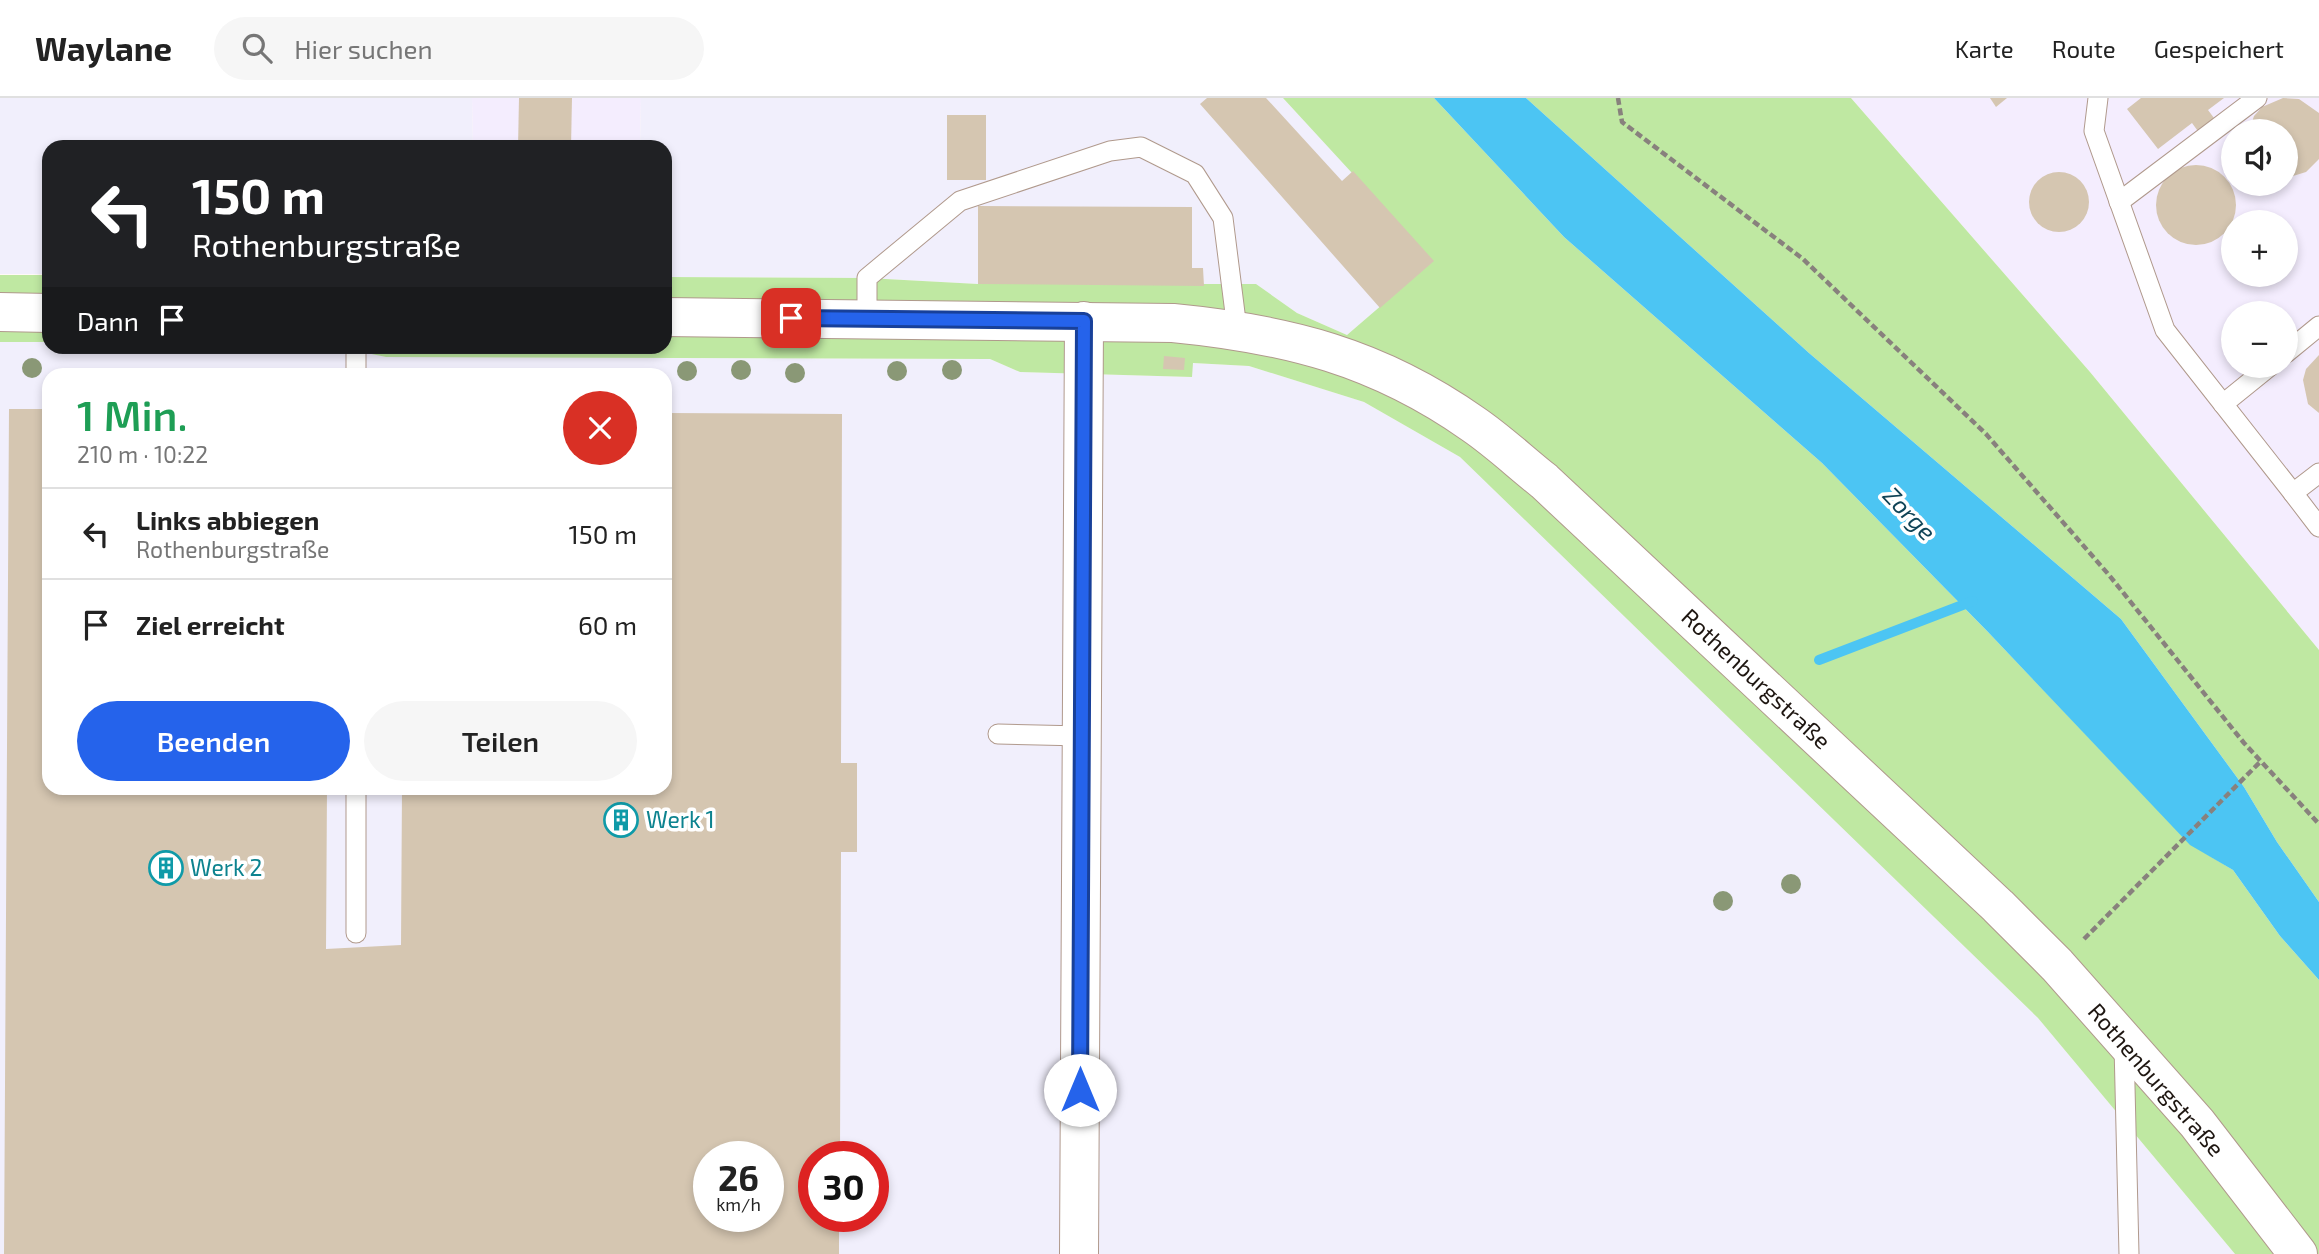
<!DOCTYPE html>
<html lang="de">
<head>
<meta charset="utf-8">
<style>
  :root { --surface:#fff; --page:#f6f6f6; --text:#222; --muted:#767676; --line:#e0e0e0; --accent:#2563eb }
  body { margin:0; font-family:"Exo 2",sans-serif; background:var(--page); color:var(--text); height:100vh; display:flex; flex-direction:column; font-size:26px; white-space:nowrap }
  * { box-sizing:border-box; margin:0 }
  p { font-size:23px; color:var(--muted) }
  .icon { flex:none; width:38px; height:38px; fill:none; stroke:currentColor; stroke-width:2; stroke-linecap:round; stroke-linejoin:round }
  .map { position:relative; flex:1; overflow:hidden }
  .panel { position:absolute; left:42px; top:270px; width:630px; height:427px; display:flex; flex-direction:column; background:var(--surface); border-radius:21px; box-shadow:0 4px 10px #0003 }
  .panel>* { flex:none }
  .top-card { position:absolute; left:42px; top:42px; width:630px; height:214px; border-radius:21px; box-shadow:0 4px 10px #0003; background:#202124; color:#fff; overflow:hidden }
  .fabs { position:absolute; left:2221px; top:21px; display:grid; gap:14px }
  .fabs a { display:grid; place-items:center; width:77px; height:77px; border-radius:50%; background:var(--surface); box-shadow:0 4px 10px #0003; font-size:35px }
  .speed { position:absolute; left:693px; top:1043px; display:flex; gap:14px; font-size:35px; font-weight:700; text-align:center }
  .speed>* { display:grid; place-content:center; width:91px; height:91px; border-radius:50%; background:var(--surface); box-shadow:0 4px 10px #0003; line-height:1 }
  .speed small { font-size:18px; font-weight:400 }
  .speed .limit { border:10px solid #d22; background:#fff; color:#111 }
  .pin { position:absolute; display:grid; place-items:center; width:60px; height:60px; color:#fff; margin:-30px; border-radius:14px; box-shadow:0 4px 10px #0006 }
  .me { position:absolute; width:77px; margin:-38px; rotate:0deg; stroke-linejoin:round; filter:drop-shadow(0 0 5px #0008) }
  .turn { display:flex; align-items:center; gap:24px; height:147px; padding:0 35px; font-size:32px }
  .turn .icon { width:91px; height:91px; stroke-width:2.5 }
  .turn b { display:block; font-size:49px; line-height:60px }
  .then { display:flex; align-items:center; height:66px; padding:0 35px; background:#0003; gap:14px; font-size:26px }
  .round { display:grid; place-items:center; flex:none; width:74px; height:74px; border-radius:37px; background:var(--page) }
  .summary { display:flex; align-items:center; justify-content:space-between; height:119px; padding:0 35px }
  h1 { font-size:42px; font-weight:600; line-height:52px; color:#1e9e55 }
  .primary-button { display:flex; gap:14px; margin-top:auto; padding:14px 35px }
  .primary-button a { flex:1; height:80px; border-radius:42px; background:var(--accent); color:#fff; font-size:28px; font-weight:600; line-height:80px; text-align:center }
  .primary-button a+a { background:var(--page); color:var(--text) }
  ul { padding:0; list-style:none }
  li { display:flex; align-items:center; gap:21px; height:91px; padding:0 35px; border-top:2px solid var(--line) }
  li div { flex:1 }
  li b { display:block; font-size:26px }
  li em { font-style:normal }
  header { display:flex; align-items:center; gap:42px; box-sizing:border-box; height:98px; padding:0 35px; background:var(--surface); border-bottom:2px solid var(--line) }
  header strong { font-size:33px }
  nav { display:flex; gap:38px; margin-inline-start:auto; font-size:24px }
  .search { width:490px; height:63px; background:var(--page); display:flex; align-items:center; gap:18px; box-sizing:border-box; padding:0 24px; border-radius:38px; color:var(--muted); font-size:26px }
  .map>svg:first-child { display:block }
  .commercial { fill:#f4edfe; fill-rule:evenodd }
  .industrial { fill:#f1effc; fill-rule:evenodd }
  .green { fill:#bfe8a2 }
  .water { fill:#4cc5f3 }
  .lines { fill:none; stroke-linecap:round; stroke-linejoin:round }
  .stream { stroke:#4cc5f3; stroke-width:10 }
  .building { fill:#d5c6b1; fill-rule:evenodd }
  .service-casing { stroke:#b0998c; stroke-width:21 }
  .minor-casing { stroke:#b0998c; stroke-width:40 }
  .path { stroke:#88817d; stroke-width:4.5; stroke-dasharray:7 3.5; stroke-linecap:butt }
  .service { stroke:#fff; stroke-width:19 }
  .minor { stroke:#fff; stroke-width:38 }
  .tree { fill:#8a9876 }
  .route-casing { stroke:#184099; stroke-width:18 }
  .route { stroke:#2563eb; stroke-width:12 }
  .labels { text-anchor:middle; stroke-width:7; stroke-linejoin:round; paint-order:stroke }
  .street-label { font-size:23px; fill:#1e1611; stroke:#fff }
  .culture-label { font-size:23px; fill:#0d838f; stroke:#fff; text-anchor:start }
  .water-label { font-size:24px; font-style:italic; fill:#104457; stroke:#fff }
</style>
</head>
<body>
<header>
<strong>Waylane</strong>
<div class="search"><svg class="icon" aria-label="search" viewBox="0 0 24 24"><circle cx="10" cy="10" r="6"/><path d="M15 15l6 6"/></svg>Hier suchen</div>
<nav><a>Karte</a><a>Route</a><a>Gespeichert</a></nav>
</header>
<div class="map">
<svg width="2319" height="1156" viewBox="0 0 2319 1156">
  <rect width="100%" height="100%" fill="#fff9f7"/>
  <!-- commercial -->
  <g class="commercial">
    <polygon points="472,0 641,0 640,49 473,49"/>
    <path d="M1851,0H2319V552L2090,274ZM2233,33H2286V86H2233ZM2233,124H2286V177H2233ZM2233,215H2286V268H2233Z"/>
  </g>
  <!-- industrial -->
  <g class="industrial">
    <polygon points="0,0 472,0 473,49 49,49 49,176 0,176"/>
    <polygon points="641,0 1283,0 1434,163 1347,237 1297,215 1255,186 978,186 867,180 665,179 665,49 640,49"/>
    <path d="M0,244H49V248H338L386,259L990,261L1020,274L1192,279V265L1249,268L1364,304L1460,359L2038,920L2235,1156H0ZM49,276H665V690H49ZM709,1059H768V1118H709ZM814,1059H873V1118H814Z"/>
  </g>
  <!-- green -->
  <g class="green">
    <polygon points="1283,0 1434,0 1564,139 1822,365 1988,534 2190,746 2233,772 2280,838 2319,882 2319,1156 2235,1156 2038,920 1460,359 1364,304 1249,268 1193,265 1192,279 1020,274 990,261 386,259 338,249 665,248 665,179 867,180 978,186 1256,186 1297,215 1347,237 1433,163"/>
    <polygon points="1526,0 1851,0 2090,274 2319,552 2319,804 2277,744 2244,689 2121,521 1809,255"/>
    <rect x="0" y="177" width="49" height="67"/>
  </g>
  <!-- water -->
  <polygon class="water" points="1434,0 1526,0 1809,255 2121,521 2244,689 2277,744 2319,804 2319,882 2280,838 2233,772 2190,747 1988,534 1822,365 1564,139"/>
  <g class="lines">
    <!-- stream -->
    <polyline class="stream" points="1819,562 1973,503"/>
  </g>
  <!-- building -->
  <g class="building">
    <polygon points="519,0 572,0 571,49 518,49"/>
    <polygon points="1207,0 1266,0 1342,83 1353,73 1434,163 1380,210 1200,6"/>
    <polygon points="1990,0 2007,0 1996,9"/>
    <polygon points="2141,0 2224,0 2208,12 2217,24 2200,36 2192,25 2158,51 2127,11"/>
    <polygon points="2283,0 2299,1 2319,15 2319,61 2306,74 2293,78 2286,78 2286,33 2249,33 2254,18 2262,9"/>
    <rect x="947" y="17" width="39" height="65"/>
    <circle cx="2196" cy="107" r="40"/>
    <circle cx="2059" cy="104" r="30"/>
    <polygon points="978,108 1192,109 1192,170 1203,170 1204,188 978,186"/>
    <polygon points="2319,257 2319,315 2308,306 2303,282 2306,271"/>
    <polygon points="1164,258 1185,260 1184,272 1163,271"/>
    <path d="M9,311H49V690H327L326,851L401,847L402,690H665V315L842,316L841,665H857V754H841L840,1059H814V1118H839V1156H4ZM709,1059H768V1118H709Z"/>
  </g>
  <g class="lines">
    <!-- service casing -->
    <g class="service-casing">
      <g id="service">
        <polyline points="2098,0 2094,33 2165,232 2293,395 2319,375"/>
        <polyline points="2119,104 2257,0"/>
        <polyline points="867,221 867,180 960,103 1110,53 1141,49 1195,76 1223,120 1237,231"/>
        <polyline points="2286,255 2319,228"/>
        <polyline points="356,276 356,248"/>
        <polyline points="2223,306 2270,268"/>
        <polyline points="2293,395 2319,429"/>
        <polyline points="998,636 1082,638"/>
        <polyline points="356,690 356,835"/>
        <polyline points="2124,947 2129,1156"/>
      </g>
    </g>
    <!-- minor casing -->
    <g class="minor-casing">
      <g id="minor">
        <polyline points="0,214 49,215"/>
        <path d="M665,219L1173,225C1287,236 1378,259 1473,326C1498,343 1520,364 1544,383L1998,808L2057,867L2197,1025L2298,1156"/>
        <polyline points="1079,1156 1084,223"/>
      </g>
    </g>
    <!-- path -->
    <g class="path">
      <polyline points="1618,0 1622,24 1803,161 1986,336 2109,477 2244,645 2319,726"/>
      <polyline points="2084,841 2261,663"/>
    </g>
    <!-- service -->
    <use href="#service" class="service"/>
    <!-- minor -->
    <use href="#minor" class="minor"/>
  </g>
  <!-- trees -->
  <g class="tree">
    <circle cx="32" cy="270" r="10"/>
    <circle cx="741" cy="272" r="10"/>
    <circle cx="952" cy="272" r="10"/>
    <circle cx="687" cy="273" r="10"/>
    <circle cx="897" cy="273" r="10"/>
    <circle cx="795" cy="275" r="10"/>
    <circle cx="1791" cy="786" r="10"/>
    <circle cx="1723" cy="803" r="10"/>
  </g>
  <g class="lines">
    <!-- route casing -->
    <g class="route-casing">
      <polyline id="route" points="791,220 1084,223 1080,992"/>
    </g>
    <!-- route -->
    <use href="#route" class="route"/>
  </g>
  <!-- icons -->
  <defs>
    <g id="building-ring" transform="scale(1.75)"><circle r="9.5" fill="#fff" stroke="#0f9aa8" stroke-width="1.5"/><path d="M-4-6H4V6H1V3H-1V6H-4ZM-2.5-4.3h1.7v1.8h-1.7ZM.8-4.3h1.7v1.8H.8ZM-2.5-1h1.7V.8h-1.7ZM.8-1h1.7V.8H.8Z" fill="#0f9aa8"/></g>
  </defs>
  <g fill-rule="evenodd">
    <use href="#building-ring" x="621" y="722"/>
    <use href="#building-ring" x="166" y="770"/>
  </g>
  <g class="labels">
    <!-- street labels -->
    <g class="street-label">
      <text transform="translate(1756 581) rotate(43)" y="8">Rothenburgstraße</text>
      <text transform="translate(2156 982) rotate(49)" y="8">Rothenburgstraße</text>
    </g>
    <!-- culture labels -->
    <g class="culture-label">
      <text x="646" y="730">Werk 1</text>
      <text x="190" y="778">Werk 2</text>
    </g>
    <!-- water labels -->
    <g class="water-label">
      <text transform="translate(1909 416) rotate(46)" y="8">Zorge</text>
    </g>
  </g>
</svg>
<div class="fabs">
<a><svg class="icon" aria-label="sound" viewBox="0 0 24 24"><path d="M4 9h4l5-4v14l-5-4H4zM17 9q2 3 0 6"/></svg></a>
<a>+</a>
<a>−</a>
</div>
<div class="speed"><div>26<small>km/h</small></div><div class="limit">30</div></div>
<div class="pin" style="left:791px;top:220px;background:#d93025"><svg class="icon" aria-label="arrive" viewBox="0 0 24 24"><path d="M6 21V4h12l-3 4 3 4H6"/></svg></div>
<svg class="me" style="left:1080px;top:992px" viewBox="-20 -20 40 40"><circle r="19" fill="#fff"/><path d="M0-13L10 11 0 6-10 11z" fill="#2563eb"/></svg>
<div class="top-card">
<div class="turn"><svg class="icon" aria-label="left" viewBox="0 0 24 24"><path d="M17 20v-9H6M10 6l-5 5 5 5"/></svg><div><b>150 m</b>Rothenburgstraße</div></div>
<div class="then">Dann<svg class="icon" aria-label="arrive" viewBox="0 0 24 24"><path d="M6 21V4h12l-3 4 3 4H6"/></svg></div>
</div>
<section class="panel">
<div class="summary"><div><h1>1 Min.</h1><p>210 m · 10:22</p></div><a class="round" style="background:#d93025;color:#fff"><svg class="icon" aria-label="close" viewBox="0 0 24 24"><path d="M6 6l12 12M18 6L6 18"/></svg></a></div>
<ul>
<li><svg class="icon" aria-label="left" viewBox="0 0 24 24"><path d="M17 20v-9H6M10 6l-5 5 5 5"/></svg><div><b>Links abbiegen</b><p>Rothenburgstraße</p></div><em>150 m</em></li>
<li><svg class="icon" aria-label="arrive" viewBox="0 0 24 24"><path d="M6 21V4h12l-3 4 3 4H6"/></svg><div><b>Ziel erreicht</b></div><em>60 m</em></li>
</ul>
<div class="primary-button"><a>Beenden</a><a>Teilen</a></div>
</section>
</div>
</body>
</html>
